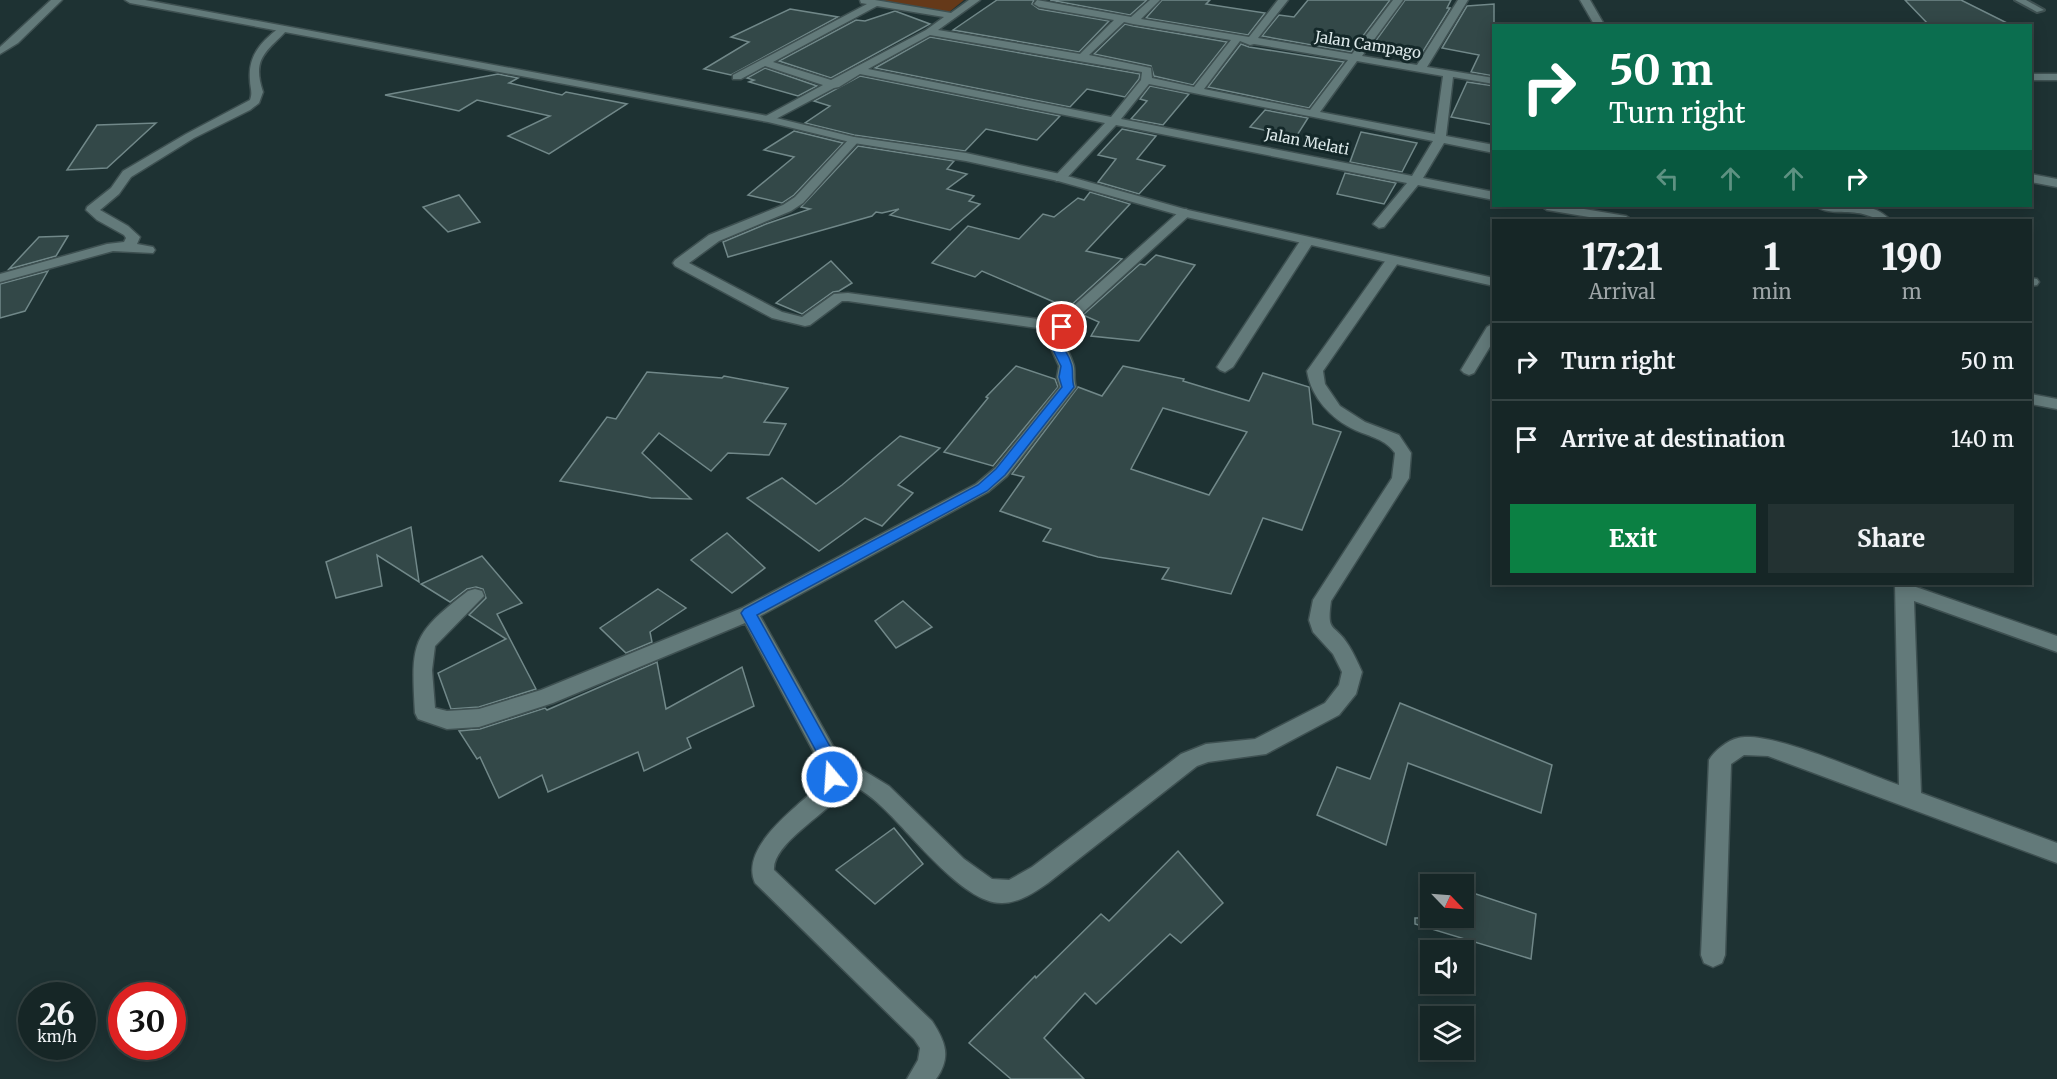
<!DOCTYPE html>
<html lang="en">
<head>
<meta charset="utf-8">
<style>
  :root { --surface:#162626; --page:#233232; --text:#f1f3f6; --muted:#9ea5a7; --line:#354343; --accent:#0b8043 }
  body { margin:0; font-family:Merriweather,serif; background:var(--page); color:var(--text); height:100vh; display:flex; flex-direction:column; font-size:22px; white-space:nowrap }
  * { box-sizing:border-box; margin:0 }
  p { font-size:20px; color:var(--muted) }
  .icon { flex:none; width:33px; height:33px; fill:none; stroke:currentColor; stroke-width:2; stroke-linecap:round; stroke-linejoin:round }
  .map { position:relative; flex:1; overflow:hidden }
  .sheet { position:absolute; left:1492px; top:219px; width:540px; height:366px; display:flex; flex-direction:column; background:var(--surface); border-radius:0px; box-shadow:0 3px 15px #0003,0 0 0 2px var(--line) }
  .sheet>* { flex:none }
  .top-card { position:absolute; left:1492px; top:24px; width:540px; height:183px; border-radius:0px; box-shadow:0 3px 15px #0003,0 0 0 2px var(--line); background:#0b6e4f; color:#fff; overflow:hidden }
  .needle { width:39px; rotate:115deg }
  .buttons { position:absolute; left:1420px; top:874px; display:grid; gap:12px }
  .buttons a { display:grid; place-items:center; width:54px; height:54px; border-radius:0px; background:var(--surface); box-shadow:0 3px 15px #0003,0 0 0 2px var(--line); font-size:30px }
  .speed { position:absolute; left:18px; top:982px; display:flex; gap:12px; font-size:30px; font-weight:700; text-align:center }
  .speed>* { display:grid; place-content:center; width:78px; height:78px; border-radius:50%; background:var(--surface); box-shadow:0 3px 15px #0003,0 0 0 2px var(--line); line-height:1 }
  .speed small { font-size:15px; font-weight:400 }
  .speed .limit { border:9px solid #d22; background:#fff; color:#111 }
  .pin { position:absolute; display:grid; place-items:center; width:51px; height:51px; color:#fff; margin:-26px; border:3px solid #fff; border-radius:50%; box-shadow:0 2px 6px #0007 }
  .me { position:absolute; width:66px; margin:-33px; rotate:342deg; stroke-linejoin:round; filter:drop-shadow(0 0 4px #0008) }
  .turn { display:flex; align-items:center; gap:21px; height:126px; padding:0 18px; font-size:27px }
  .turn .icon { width:78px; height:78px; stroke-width:2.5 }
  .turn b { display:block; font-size:42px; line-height:51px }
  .lanes { display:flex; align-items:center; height:57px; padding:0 18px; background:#0003; justify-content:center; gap:30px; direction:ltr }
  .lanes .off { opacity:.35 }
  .eta { display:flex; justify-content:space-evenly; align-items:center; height:102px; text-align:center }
  .eta b { font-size:36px; font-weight:800; line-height:42px }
  .primary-button { display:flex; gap:12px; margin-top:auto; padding:12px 18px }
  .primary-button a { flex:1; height:69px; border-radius:0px; background:var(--accent); color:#fff; font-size:24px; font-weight:800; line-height:69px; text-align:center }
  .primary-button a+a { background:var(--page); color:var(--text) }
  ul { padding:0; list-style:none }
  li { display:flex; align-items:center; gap:18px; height:78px; padding:0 18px; border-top:2px solid var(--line) }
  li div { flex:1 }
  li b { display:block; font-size:22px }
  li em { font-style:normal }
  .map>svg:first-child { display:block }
  .green { fill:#653919 }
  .building { fill:#334848; stroke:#718889; stroke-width:1.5; fill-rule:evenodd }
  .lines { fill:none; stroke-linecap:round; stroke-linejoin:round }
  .service-casing { stroke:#3e5051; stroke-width:4 }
  .minor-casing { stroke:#3e5051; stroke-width:3 }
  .tertiary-casing { stroke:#3e5051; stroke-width:3 }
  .service { fill:#637a7a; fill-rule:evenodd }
  .minor { fill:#637a7a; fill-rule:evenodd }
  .tertiary { fill:#637a7a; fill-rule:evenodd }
  .route { fill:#1a73e8; stroke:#114b97; stroke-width:1.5 }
  .labels { text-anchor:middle; stroke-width:6; stroke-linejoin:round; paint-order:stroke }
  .far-street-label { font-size:15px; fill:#dde9ea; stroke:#142829 }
</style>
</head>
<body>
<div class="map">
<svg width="2057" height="1079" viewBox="0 0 2057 1079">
  <rect width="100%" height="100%" fill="#1e3233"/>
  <!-- green -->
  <polygon class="green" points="861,0 964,0 948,13"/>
  <!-- building -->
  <g class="building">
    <polygon points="997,0 1034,0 1032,4 1039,9 1109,21 1079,52 953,30"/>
    <polygon points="1050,0 1147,0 1130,15"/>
    <polygon points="1162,0 1210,0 1206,4 1265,13 1248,35 1146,18"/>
    <polygon points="1308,0 1390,0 1351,52 1262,36 1279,15 1294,17"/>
    <polygon points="1405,0 1451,0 1447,8 1450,8 1422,53 1372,46"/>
    <polygon points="1905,0 1961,0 2013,26 1930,26"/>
    <polygon points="1494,4 1494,76 1471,72 1479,55 1442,48 1467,6"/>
    <polygon points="790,9 838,17 731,75 704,69 749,42 731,37"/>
    <polygon points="895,11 930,24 831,78 779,61 856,20 865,21"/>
    <polygon points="1125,24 1133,26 1227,42 1193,85 1154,76 1151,66 1094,54"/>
    <polygon points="930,37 1140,74 1139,79 1125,97 1087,89 1070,107 875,68"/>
    <polygon points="1241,44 1249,47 1344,62 1309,108 1208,87"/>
    <polygon points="765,68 817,86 798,96 749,82 754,80 747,78"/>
    <polygon points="498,74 518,78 509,83 562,95 566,92 627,104 549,154 508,136 550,116 477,100 459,111 385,95"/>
    <polygon points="860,76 1060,116 1037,140 986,129 965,151 854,135 805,123 830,106 814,101"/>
    <polygon points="1467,82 1494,86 1494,125 1451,117"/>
    <polygon points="1150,86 1189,94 1163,125 1131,119 1147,101 1140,99"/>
    <polygon points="1265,110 1308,118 1296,137 1250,127"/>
    <polygon points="156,123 107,168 67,170 97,125"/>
    <polygon points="1122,129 1156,136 1137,159 1165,166 1139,194 1098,182 1116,159 1098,155"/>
    <polygon points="794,131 843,143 794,195 782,203 748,195 794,157 764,150"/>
    <polygon points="1361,132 1417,143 1402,172 1350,162"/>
    <polygon points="858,146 954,161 947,169 967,174 947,189 974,196 969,201 980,204 950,230 890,215 899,209 882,213 876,212 872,216 728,257 723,242 766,224 810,209 801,207"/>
    <polygon points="1345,173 1396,183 1384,204 1337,194"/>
    <polygon points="1090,192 1130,204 1086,251 1122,259 1068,308 982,271 975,277 932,263 968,226 1019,239 1043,214 1054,217 1078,198 1084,200"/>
    <polygon points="459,195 480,222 448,232 423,207"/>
    <polygon points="68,236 56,256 9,269 39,237"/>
    <polygon points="1156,255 1195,265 1139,341 1091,336 1099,322 1083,315 1140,264 1145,265"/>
    <polygon points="831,261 852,283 839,291 833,292 802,314 776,303"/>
    <polygon points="48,271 25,311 0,318 0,284"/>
    <polygon points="1016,366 1055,379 1058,387 993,466 944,452 988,398 986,397"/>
    <path d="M1123,366L1184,379L1183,381L1249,401L1263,373L1309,387L1313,424L1341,432L1302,530L1263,518L1231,594L1162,579L1169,568L1098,557L1043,541L1051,529L1000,511L1024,477L1012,474L1078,387L1102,396ZM1163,408L1247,432L1209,495L1131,469Z"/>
    <polygon points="647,372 722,378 724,376 788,388 764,422 786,424 769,455 728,453 711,471 659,433 642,453 691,499 651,498 560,481 607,417 616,419"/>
    <polygon points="900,436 940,448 898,485 913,493 882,526 865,518 819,551 747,498 782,478 816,504 842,485"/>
    <polygon points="411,527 419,582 377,555 382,586 336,598 326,562"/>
    <polygon points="727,533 765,568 732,593 691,560"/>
    <polygon points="482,556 522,603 497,614 536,689 479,707 451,709 438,673 506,639 469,615 486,598 483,589 476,587 467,589 450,602 421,584"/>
    <polygon points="658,589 686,608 650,632 652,642 626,653 600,628"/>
    <polygon points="903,601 932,627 896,648 875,621"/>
    <polygon points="657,662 666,709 742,667 754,706 687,738 691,748 644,771 638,752 548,792 542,775 499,798 480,757 477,759 459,731 480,729 545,708 547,710"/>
    <polygon points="1400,703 1552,765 1541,813 1408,763 1386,845 1317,815 1337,767 1370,779"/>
    <polygon points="894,828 923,864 875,904 836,870"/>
    <polygon points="1178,851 1223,903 1181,943 1170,934 1096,1004 1085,993 1044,1038 1084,1079 1011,1079 969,1043 1035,976 1036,978 1101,914 1109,921"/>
    <polygon points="1464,890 1536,914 1531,959 1415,924 1415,918 1464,918"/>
  </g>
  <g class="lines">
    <!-- service casing -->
    <g class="service-casing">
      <polygon id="service" points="2015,0 2026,0 2044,10 2037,12"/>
    </g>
    <!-- minor casing -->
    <g class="minor-casing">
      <g id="minor">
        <polygon points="51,0 62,0 18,43 0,54 0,47"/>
        <path d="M860,0H875L951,13L969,0H980L938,30L1080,54L1114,20L1039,7L1034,4L1037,0L1131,17L1150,0H1160L1141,19L1249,37L1278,0H1288L1258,38L1352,54L1393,0H1403L1362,56L1417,65L1458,0H1468L1427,67L1494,78V84L1453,77L1446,136L1494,145V153L1444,143L1423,178L1494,192V200L1418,185L1384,227L1379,228L1373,224L1407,183L1116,125L1064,181H1056V175L1105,123L860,74L839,87L834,88L772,121H764V117L823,85L765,66L741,79H733V75L867,4L861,3ZM877,6L944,17L926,30L831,80L773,62ZM1124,22L1133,24L1231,40L1194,87L1152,78L1151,68L1089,55ZM930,35L1142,72L1141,80L1111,117L868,69ZM1240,41L1250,45L1254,44L1348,60L1310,110L1204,89ZM1357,61L1443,76L1435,134L1320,112ZM1149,84L1433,141L1412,176L1121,119Z"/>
        <polygon points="1580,0 1590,0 1605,26 1595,26"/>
        <path d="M280,27L288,29C268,51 251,57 263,92L259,103L250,110L194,138L131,177L119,194L100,210L128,226L140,237L137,244L153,247L155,250L153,253L113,251L0,282V274L107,244L124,242L126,238L124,235L97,220L86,210L87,207L111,188L123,171L186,134L250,100C253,92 250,88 250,80C248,55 261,42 280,27Z"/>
        <rect x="2031" y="74" width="26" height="6"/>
        <path d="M854,137L860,140L858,142L803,203L791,211L719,241L689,263L782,312L802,317L834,294L848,293L1059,322L1068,311L1181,210L1186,209L1192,213L1078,317C1057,344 1063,335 1073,363C1076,370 1073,379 1076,387L1007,476L988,492L760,616L838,755L889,786L964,859L992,879L1009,880L1032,867L1181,754L1206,744L1255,739L1325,703L1339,685L1342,672L1333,654L1313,632L1309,620L1313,600L1392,478L1395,453C1385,439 1371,437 1355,430C1331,419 1311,397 1307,371L1388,257L1393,256L1400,260L1323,371L1325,384L1340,406L1365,422L1399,435L1411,453L1409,478L1331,601C1326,635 1335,622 1349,646C1354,654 1358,663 1362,672L1356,694L1339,715L1266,754L1208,762L1197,766L1048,883C1035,892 1019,903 1002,903C963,904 909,831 881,806C870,795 857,787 843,779C842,785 841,792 838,797C823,816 772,845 774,870L932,1021C945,1041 952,1057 936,1079H907L918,1060L920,1048L914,1039L755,883C739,847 797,807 820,785L822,777L819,762L745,623L553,703L479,727L447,729L418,719L415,713C411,642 411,635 468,591L475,589L482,591L484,596L435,646L432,670L435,708L447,711L479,709L541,690L742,608L976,484L995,468L1060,387L1057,377L1059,366L1048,342L1052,330L848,301H842L810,325L805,326L772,318L675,266L673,263L675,260L709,235L783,205L795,197L850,138Z"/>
        <polygon points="2031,174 2057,179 2057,187 2031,182"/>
        <polygon points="1541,206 1566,206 1626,216 1632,220 1607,220 1547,210"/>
        <path d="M1816,206C1838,204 1874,201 1890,220C1879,221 1874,217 1863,214C1849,210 1826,215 1816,206Z"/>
        <polygon points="1307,237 1314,241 1233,367 1225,372 1220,370 1217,367 1300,241"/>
        <polygon points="2031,278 2037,279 2039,282 2037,285 2031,286"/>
        <polygon points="1494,323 1494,340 1474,373 1469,375 1464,373 1461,370 1487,327"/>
        <path d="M1895,584H1913V586L2057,636V652L1914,601L1921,793L2057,843V863L1768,756L1744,755L1731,764L1725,955L1722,963L1713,967L1704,963L1701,955L1709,760C1714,751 1728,740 1738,738C1770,730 1864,773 1899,785Z"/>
      </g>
    </g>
    <!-- tertiary casing -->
    <g class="tertiary-casing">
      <g id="tertiary">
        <polygon points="125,0 145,0 768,116 854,137 966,153 1060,174 1188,210 1494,278 1494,286 1186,217 1058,181 966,161 854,143 768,122 130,3"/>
        <polygon points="2031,394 2057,399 2057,409 2031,404"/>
      </g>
    </g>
    <!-- service -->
    <use href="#service" class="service"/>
    <!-- minor -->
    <use href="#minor" class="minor"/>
    <!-- tertiary -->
    <use href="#tertiary" class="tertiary"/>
  </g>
  <!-- route -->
  <path class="route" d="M1062,324L1067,327C1055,345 1066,346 1071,363C1074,370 1071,378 1074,387L1005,475L987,491L757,615L838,761L841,777L838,782L832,784L827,782L822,762L741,613L744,609L978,485L996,469L1062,387L1059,377L1061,366L1049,342C1050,334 1054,326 1062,324Z"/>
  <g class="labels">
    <!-- far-street labels -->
    <g class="far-street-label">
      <text transform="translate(1368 45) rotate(9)" y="5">Jalan Campago</text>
      <text transform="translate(1307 142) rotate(11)" y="5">Jalan Melati</text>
    </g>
  </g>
</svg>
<div class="buttons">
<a><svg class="needle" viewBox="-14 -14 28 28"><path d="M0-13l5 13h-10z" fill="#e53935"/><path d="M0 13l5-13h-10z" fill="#9ea5a7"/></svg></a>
<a><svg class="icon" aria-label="sound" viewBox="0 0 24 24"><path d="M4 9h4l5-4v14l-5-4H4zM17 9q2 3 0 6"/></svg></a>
<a><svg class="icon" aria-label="layers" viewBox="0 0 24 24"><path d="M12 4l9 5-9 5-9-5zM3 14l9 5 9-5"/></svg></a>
</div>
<div class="speed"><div>26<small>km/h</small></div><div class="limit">30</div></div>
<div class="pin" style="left:1062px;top:327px;background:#d93025"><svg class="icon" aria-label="arrive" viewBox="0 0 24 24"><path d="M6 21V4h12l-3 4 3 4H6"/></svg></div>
<svg class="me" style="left:832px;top:777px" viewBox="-20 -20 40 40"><circle r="17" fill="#1a73e8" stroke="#fff" stroke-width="3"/><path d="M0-11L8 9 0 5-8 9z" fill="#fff"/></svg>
<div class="top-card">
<div class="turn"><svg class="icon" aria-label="right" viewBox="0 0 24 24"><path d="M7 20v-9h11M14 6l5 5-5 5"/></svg><div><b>50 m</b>Turn right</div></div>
<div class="lanes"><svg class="icon off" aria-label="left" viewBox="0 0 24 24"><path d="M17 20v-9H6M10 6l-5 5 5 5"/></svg><svg class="icon off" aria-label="ahead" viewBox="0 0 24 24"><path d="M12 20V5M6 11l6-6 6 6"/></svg><svg class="icon off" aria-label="ahead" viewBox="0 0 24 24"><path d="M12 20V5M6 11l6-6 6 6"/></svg><svg class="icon" aria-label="right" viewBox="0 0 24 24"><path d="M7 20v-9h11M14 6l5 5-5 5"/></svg></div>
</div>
<section class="sheet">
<div class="eta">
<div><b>17:21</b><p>Arrival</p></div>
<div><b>1</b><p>min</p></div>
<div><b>190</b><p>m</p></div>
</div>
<ul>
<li><svg class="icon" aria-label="right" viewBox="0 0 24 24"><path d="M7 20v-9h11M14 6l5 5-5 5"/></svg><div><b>Turn right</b></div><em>50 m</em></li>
<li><svg class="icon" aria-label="arrive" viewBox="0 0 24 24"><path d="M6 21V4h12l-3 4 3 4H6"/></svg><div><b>Arrive at destination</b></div><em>140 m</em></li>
</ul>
<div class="primary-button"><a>Exit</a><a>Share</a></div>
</section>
</div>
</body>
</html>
